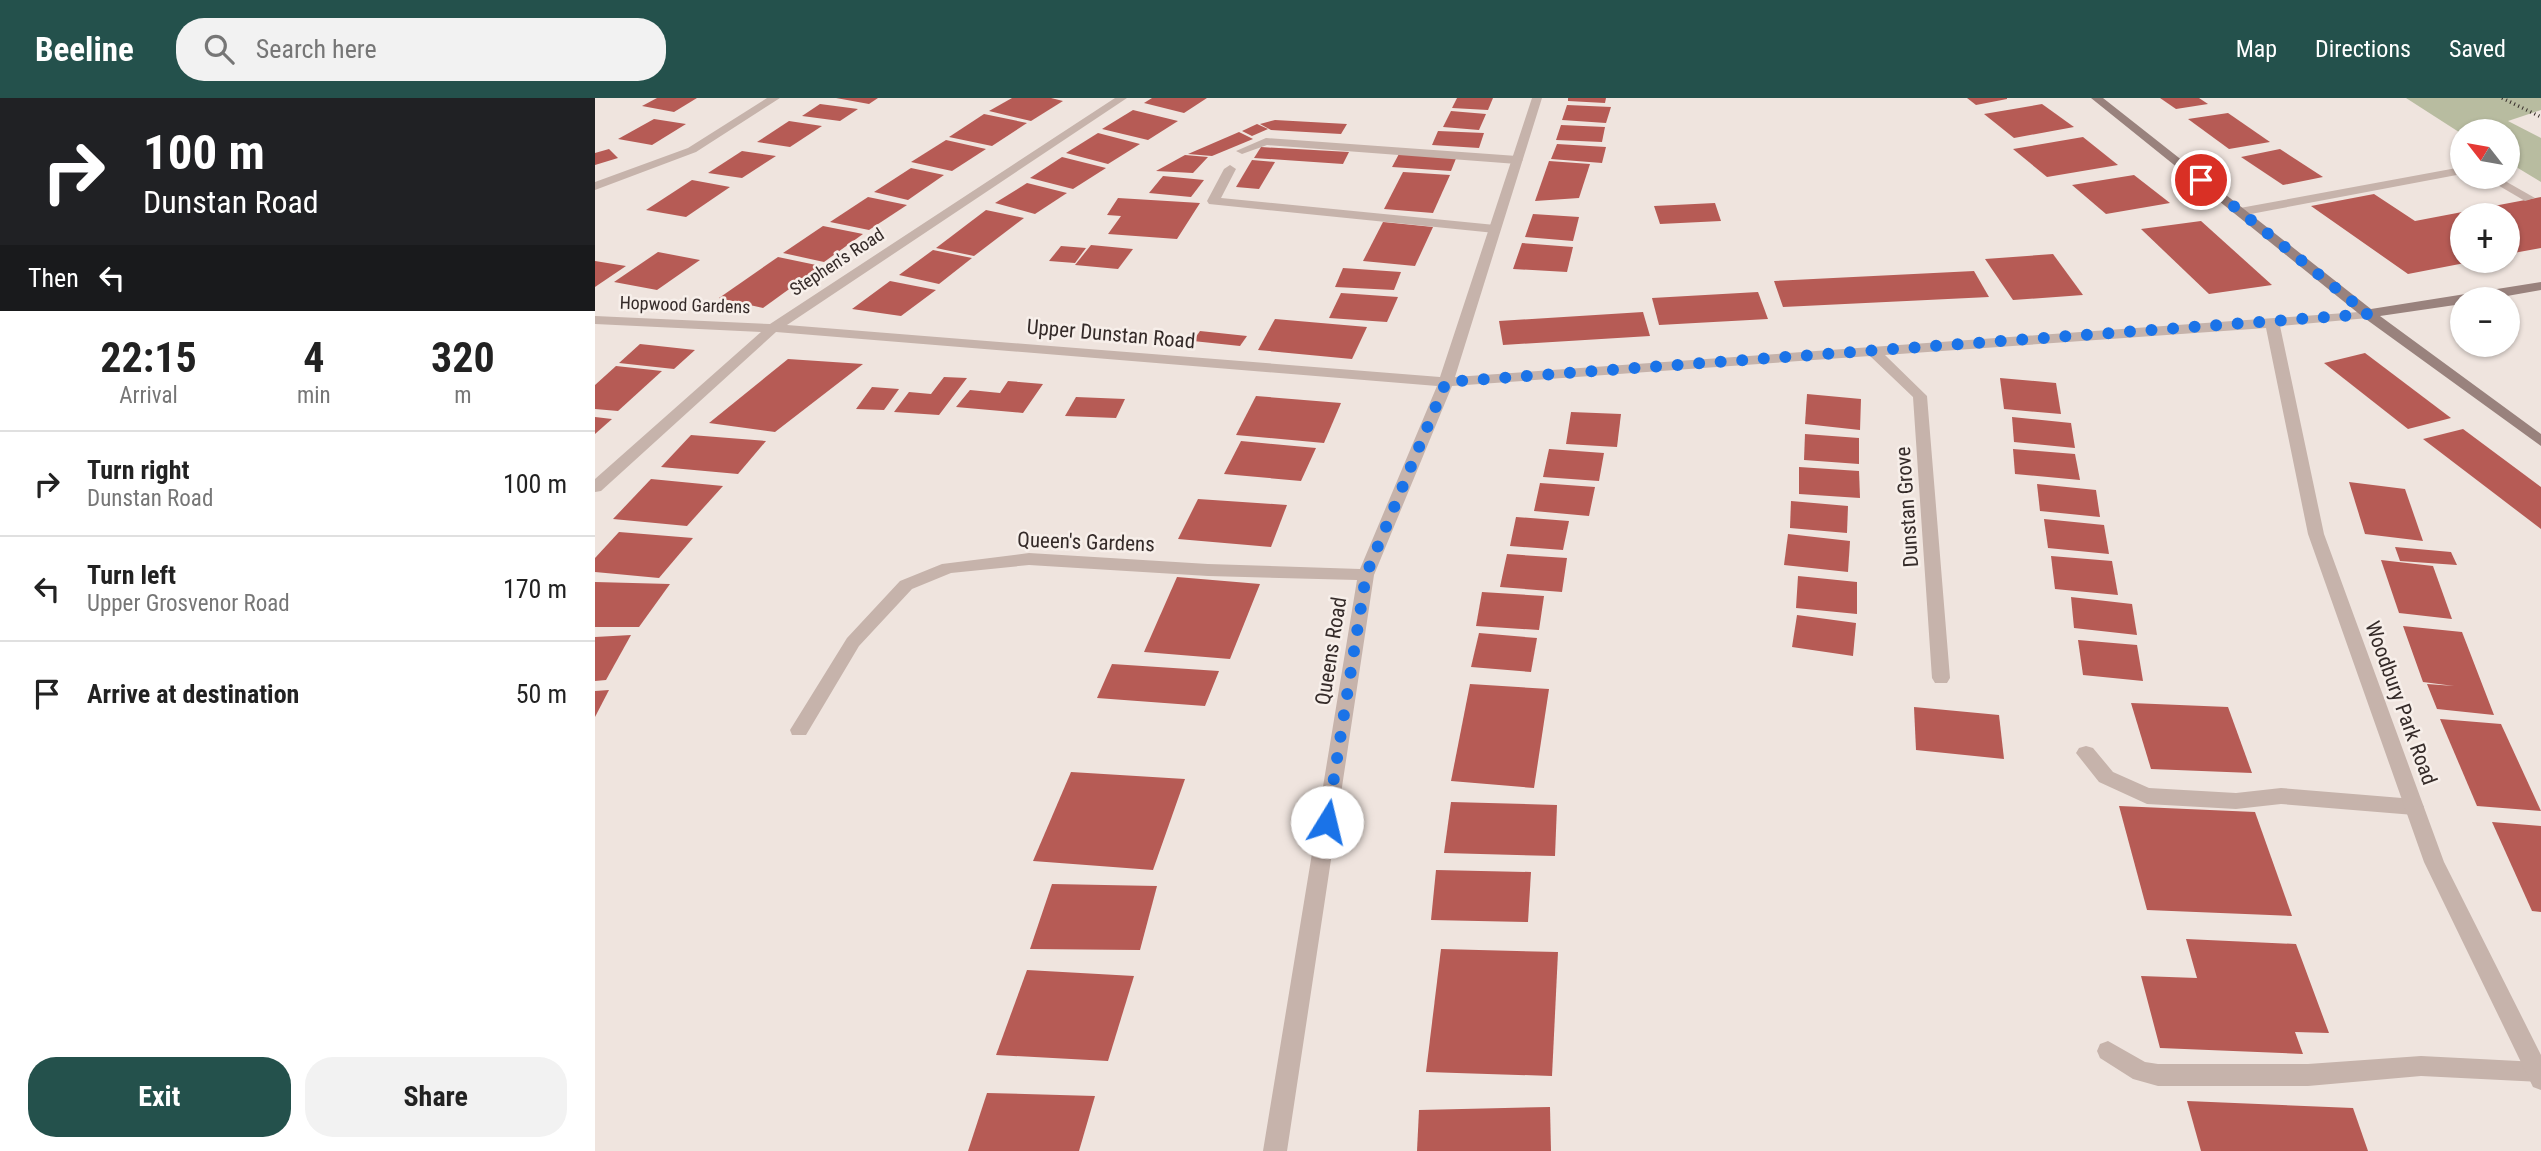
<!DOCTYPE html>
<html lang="en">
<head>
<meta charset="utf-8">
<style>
  :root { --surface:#fff; --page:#f2f2f2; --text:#222; --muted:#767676; --line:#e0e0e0; --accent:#24514c }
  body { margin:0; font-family:"Roboto Condensed",sans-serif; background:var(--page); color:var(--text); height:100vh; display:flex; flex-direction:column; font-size:26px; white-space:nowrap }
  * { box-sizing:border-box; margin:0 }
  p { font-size:23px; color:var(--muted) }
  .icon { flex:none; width:38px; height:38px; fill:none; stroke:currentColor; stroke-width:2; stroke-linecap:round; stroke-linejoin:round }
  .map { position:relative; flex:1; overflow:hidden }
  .panel { display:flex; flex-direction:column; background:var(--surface); width:595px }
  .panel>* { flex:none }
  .banner { background:#202124; color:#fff; overflow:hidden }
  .needle { width:46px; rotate:301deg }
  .fabs { position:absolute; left:1855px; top:21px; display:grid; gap:14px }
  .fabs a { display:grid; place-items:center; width:70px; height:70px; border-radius:50%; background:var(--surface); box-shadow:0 2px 5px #0004; font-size:35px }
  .pin { position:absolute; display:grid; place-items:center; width:60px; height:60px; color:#fff; margin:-30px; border:4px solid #fff; border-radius:50%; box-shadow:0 2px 7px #0007 }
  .me { position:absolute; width:77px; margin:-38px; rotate:9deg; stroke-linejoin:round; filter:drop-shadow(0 0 5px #0008) }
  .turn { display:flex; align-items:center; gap:24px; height:147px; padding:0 28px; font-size:32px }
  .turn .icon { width:91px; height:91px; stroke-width:2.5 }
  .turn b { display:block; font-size:49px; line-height:60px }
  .then { display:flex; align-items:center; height:66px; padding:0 28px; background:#0003; gap:14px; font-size:26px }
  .eta { display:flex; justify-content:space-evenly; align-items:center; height:119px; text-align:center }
  .eta b { font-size:42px; font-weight:700; line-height:49px }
  .primary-button { display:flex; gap:14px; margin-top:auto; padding:14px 28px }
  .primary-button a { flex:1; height:80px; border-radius:28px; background:var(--accent); color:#fff; font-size:28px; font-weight:700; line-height:80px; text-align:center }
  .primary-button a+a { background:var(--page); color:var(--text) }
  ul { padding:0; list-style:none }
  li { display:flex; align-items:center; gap:21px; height:105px; padding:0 28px; border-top:2px solid var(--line) }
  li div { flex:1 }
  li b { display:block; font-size:26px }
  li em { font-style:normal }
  header { display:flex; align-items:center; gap:42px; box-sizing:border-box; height:98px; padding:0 35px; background:var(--accent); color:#fff }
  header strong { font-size:33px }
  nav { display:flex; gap:38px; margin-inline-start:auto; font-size:24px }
  .search { width:490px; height:63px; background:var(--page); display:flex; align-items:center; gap:18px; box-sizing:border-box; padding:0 24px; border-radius:28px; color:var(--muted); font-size:26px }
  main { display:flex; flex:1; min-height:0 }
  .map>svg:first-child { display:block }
  .green { fill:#b8bca0 }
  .building { fill:#b65b55 }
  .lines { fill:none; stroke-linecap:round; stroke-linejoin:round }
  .lane { fill:#c6b3ab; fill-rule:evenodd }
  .street { fill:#c6b3ab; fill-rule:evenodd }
  .secondary { fill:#99827d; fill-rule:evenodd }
  .rail { stroke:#352b29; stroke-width:3.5; stroke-dasharray:1 3.5; stroke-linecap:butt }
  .route { stroke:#1a73e8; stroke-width:12; stroke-dasharray:0 21.6 }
  .labels { text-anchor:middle; stroke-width:5; stroke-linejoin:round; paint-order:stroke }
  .far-street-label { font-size:18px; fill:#352b29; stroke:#f7efea }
  .street-label { font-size:21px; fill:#352b29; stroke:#f7efea }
</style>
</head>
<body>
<header>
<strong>Beeline</strong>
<div class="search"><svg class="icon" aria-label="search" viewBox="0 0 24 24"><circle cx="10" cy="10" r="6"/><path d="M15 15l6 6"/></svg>Search here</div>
<nav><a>Map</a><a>Directions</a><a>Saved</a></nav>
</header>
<main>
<section class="panel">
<div class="banner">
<div class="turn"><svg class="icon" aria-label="right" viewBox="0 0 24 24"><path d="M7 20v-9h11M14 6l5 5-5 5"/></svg><div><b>100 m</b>Dunstan Road</div></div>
<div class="then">Then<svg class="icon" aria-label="left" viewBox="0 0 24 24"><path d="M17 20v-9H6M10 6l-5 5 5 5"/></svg></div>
</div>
<div class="eta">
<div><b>22:15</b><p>Arrival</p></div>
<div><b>4</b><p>min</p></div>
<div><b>320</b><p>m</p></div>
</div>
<ul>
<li><svg class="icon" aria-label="right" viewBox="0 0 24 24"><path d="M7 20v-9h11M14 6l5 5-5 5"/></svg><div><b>Turn right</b><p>Dunstan Road</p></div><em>100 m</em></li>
<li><svg class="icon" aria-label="left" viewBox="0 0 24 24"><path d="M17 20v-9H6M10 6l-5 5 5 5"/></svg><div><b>Turn left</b><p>Upper Grosvenor Road</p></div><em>170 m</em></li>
<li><svg class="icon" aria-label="arrive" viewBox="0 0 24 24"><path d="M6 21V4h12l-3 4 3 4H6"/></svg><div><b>Arrive at destination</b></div><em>50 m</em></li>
</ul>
<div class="primary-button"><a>Exit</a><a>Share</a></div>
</section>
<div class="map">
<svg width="1946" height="1053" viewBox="0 0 1946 1053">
  <rect width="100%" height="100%" fill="#efe4de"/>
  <!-- green -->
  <polygon class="green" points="1811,0 1946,0 1946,12 1913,23 1946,40 1946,84 1913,64 1913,33 1867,33 1867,36"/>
  <!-- building -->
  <g class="building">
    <polygon points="62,0 102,0 79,14 47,8"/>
    <polygon points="241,0 283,0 274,6"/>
    <polygon points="417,0 456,0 468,3 436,23 394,13"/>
    <polygon points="557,0 612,0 589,15 549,5"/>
    <polygon points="862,0 898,0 893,12 857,10"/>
    <polygon points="973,0 1011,0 1010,5 973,3"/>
    <polygon points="1372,0 1412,0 1412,1 1381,7"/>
    <polygon points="1565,0 1604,0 1613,6 1581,11"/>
    <polygon points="225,6 263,11 245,23 207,18"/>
    <polygon points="1447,6 1479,29 1419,40 1389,16"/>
    <polygon points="972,7 1016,9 1011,25 967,22"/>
    <polygon points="538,12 583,23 553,42 507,31"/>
    <polygon points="856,13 891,16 884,32 848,29"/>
    <polygon points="1633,15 1675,44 1634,51 1593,21"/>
    <polygon points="389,16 432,25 397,48 354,39"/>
    <polygon points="59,21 91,26 57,47 23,41"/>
    <polygon points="680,22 752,26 746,36 676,32 665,26"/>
    <polygon points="194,23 227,28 195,49 162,44"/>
    <polygon points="662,26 673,31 657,38 647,33"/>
    <polygon points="966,27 1010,29 1007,44 961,42"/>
    <polygon points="843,33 889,35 884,50 837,47"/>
    <polygon points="644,34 658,41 617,58 593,56"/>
    <polygon points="503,35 545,46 513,66 471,55"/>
    <polygon points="1488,39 1523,67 1452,79 1418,51"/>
    <polygon points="351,42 391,51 357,73 316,64"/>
    <polygon points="962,46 1011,49 1007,65 956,61"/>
    <polygon points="666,49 754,54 748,66 659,60"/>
    <polygon points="14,51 23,60 0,67 0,55"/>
    <polygon points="1685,51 1728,79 1688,87 1646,59"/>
    <polygon points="147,53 181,58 147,80 113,75"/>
    <polygon points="805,54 862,58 856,73 797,69"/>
    <polygon points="590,57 613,59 598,75 561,73"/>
    <polygon points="467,59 511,70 478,91 435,80"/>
    <polygon points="657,62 680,64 664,91 641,89"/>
    <polygon points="954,63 995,66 984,100 940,103"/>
    <polygon points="316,70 349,77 313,102 279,94"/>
    <polygon points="808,74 855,77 838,115 789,111"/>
    <polygon points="1539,77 1575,105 1511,116 1477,87"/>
    <polygon points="568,78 609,82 596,99 554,95"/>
    <polygon points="97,82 135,89 91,119 51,112"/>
    <polygon points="432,85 472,95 440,116 400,105"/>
    <polygon points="1779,96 1820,123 1946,99 1946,150 1913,156 1913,117 1867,117 1867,163 1875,164 1813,176 1716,108"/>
    <polygon points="273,99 312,107 274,132 235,124"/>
    <polygon points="523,100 605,105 582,141 513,136 526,118 512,117"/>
    <polygon points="1120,105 1126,123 1065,126 1059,108"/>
    <polygon points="391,112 429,120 379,158 341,150"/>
    <polygon points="938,116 984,119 978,143 930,139"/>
    <polygon points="1606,123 1677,187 1614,196 1546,131"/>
    <polygon points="788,124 838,129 820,168 768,163"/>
    <polygon points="228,128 268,136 229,164 188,155"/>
    <polygon points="927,145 978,149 972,174 918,171"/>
    <polygon points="496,147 538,151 523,171 480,167"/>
    <polygon points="466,148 491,150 480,165 454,163"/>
    <polygon points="338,152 377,160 344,186 304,177"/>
    <polygon points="63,154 105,162 62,192 19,184"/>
    <polygon points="1458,156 1488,197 1418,202 1390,161"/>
    <polygon points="183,159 226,168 168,210 124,200"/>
    <polygon points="0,163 31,168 0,189"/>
    <polygon points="748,170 806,174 799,192 740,189"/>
    <polygon points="1379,173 1394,199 1188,209 1179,183"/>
    <polygon points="295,183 341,192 306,218 257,211"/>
    <polygon points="1163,194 1173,221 1064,227 1057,200"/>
    <polygon points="746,195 803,199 792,224 734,220"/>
    <polygon points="1048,214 1055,238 908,247 904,223"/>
    <polygon points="680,221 772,229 757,261 663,252"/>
    <polygon points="605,233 652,238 645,248 598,243"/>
    <polygon points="45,246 100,252 79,271 24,265"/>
    <polygon points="1770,255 1856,320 1813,331 1729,265"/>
    <polygon points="193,261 268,266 180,334 114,325"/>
    <polygon points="21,268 67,273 23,313 0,311 0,287"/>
    <polygon points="349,279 372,280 344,317 299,314 314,294 336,296"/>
    <polygon points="1405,280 1461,285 1466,316 1409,311"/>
    <polygon points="413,283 448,286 428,315 361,309 375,292 405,295"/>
    <polygon points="277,289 304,291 289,312 261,311"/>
    <polygon points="1212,296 1266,301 1265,332 1210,326"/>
    <polygon points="661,298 746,305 729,345 641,337"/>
    <polygon points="481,299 530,301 521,320 470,318"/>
    <polygon points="976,314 1026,316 1022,349 971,346"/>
    <polygon points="0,319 17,321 0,336"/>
    <polygon points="1417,319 1476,325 1480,350 1419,344"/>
    <polygon points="1868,331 1946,389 1946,431 1828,341"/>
    <polygon points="1210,336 1264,340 1264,366 1209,362"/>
    <polygon points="96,337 171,343 143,376 66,369"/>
    <polygon points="646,343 721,350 706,383 629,376"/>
    <polygon points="954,351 1009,355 1004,383 948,379"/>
    <polygon points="1418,351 1480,356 1485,382 1420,376"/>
    <polygon points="1204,369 1264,373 1265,400 1204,396"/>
    <polygon points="56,381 128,388 92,428 18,421"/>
    <polygon points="1754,384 1810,391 1828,443 1770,436"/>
    <polygon points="945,385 1000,389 994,418 939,413"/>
    <polygon points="1442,386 1501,392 1505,419 1445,413"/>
    <polygon points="603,401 692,407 676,449 583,441"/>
    <polygon points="1196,403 1253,408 1252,435 1195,430"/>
    <polygon points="921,419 974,423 968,452 915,448"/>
    <polygon points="1449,421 1509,427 1514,456 1453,450"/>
    <polygon points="24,434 98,440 64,480 0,474 0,460"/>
    <polygon points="1193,436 1255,443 1253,474 1189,467"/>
    <polygon points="1800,449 1856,454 1862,467 1805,463"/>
    <polygon points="912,456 972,460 967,494 905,489"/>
    <polygon points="1456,458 1517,463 1523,497 1460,491"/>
    <polygon points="1786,462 1838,468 1857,521 1804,515"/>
    <polygon points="1203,478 1262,484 1262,516 1201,510"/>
    <polygon points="582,479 665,486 635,561 549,554"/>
    <polygon points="0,484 75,486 44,529 0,529"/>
    <polygon points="887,494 949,498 944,532 881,528"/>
    <polygon points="1476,499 1537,506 1542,537 1479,530"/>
    <polygon points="1202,517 1261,525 1258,558 1197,549"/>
    <polygon points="1808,528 1867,534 1899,617 1842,611 1832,586 1859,588 1828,584"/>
    <polygon points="884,535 942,540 936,574 876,569"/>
    <polygon points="36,537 11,582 0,583 0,539"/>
    <polygon points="1483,542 1542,547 1548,583 1488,577"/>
    <polygon points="517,566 624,573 610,608 502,600"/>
    <polygon points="875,586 954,591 939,690 856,683"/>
    <polygon points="14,592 0,619 0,593"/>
    <polygon points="1536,605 1633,609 1657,675 1556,671"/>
    <polygon points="1319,609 1404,617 1409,661 1321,652"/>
    <polygon points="1845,621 1906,626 1946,713 1882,708"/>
    <polygon points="476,674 590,681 558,772 438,763"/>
    <polygon points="856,704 962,707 960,758 849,755"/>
    <polygon points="1524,708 1660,714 1697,818 1552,812"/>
    <polygon points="1897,724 1946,728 1946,814 1937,813"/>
    <polygon points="841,772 936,774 933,824 836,822"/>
    <polygon points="457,786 562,788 545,852 435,851"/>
    <polygon points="1591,841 1701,846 1734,935 1700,934 1708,956 1565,950 1546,878 1602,880"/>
    <polygon points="846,851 963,854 957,978 831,974"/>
    <polygon points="432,872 539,878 513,963 401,957"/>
    <polygon points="392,995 500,998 484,1053 373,1053"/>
    <polygon points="1592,1003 1758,1010 1773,1053 1606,1053"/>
    <polygon points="955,1009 956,1053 822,1053 824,1012"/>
  </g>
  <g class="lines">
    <!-- lane -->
    <g class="lane">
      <polygon points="671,40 922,58 928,62 922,66 672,47 647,56 641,53"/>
      <polygon points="635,67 641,71 626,100 900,127 906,131 900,135 614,106 612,103 629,71"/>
      <polygon points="1867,69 1867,76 1645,118 1639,114 1645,110"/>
      <polygon points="1889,79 1903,79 1940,100 1930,103"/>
      <polygon points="1491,648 1498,650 1518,674 1554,690 1641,695 1686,690 1819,701 1826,704 1829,709 1826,714 1819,717 1686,706 1641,711 1552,706 1504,684 1481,655 1484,650"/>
      <polygon points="1513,943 1550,964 1563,966 1713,966 1826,958 1943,964 1946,966 1946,984 1826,978 1713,988 1563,988 1538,981 1505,960 1502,953 1505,946"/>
    </g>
    <!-- street -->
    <g class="street">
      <polygon points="172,0 185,0 101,54 0,92 0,84 93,50"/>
      <polygon points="520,0 532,0 192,227 845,279 937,0 947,0 860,279 1778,213 1780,216 1773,220 1685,228 1729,436 1849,764 1946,957 1946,992 1938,989 1829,764 1713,436 1671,230 1290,257 1332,298 1355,580 1352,585 1340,585 1337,580 1318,299 1275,258 857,288 779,477 692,1053 668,1053 762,482 613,478 434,467 356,475 317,491 264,548 211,637 197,637 195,632 252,540 305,483 347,466 434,455 613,466 765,471 842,288 181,234 6,393 0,394 0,381 166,234 0,226 0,218 175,226"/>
    </g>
    <!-- secondary -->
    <polygon class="secondary" points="1496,0 1508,0 1776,211 1946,184 1946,192 1895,201 1867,201 1867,206 1785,218 1946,336 1946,348 1768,219"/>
    <!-- rail -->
    <polyline class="rail" points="1907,0 1946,19"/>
  </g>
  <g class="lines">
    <!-- route -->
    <polyline class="route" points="732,724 771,477 851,284 1773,216 1606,82"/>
  </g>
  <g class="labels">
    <!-- far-street labels -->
    <g class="far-street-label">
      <text transform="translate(242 164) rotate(-33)" y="6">Stephen's Road</text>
      <text transform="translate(90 207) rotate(2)" y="6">Hopwood Gardens</text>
    </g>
    <!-- street labels -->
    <g class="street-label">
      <text transform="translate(516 236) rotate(5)" y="7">Upper Dunstan Road</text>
      <text transform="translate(1312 409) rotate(-94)" y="7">Dunstan Grove</text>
      <text transform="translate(491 444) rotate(2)" y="7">Queen's Gardens</text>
      <text transform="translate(736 553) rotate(-81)" y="7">Queens Road</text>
      <text transform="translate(1806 605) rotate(70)" y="7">Woodbury Park Road</text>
    </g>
  </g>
</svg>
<div class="fabs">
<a><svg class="needle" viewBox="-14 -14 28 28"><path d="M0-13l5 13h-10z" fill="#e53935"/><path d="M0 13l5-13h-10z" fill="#767676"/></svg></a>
<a>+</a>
<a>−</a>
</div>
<div class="pin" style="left:1606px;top:82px;background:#d93025"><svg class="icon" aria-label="arrive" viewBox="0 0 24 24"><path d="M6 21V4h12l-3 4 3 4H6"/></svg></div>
<svg class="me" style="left:732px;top:724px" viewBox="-20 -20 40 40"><circle r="19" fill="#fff"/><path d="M0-13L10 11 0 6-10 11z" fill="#1a73e8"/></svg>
</div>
</main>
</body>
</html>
